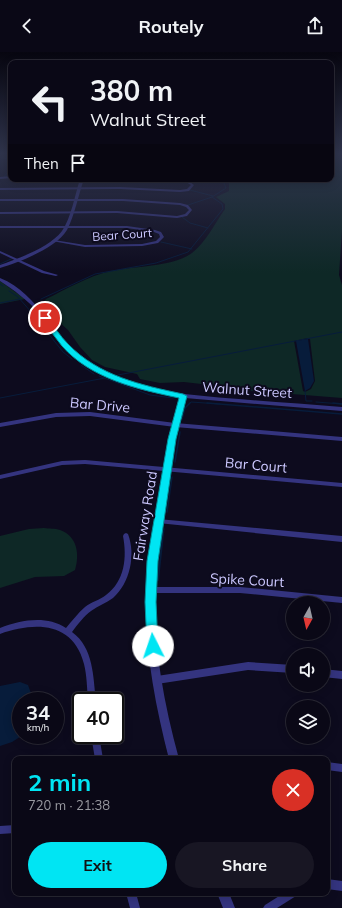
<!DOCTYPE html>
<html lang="en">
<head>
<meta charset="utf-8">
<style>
  :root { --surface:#0a0816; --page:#181623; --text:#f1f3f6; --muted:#999aa1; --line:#2a2935; --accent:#00e5f3 }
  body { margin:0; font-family:Mulish,sans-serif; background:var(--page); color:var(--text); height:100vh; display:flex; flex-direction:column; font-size:15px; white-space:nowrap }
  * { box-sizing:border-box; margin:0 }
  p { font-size:13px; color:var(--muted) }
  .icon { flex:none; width:22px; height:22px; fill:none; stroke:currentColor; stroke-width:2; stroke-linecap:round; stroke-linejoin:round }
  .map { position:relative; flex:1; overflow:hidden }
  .side { position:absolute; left:12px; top:704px; width:318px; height:140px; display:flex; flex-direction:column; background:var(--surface); border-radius:8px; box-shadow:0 2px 10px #0003,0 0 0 1px var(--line) }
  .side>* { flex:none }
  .banner { position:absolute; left:8px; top:8px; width:326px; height:122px; border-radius:8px; box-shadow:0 2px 10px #0003,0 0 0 1px var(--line); background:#0a0816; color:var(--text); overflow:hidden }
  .needle { width:26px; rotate:188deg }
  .buttons { position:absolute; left:286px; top:544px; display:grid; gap:8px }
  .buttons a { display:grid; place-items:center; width:44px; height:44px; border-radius:50%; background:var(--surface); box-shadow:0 2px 10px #0003,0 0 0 1px var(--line); font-size:20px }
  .speed { position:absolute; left:12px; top:640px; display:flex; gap:8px; font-size:20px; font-weight:700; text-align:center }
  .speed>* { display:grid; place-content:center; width:52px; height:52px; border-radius:50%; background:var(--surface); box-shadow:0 2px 10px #0003,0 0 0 1px var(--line); line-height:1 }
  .speed small { font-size:10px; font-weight:400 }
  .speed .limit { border:2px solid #111; border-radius:6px; background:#fff; color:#111 }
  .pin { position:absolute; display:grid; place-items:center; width:34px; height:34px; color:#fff; margin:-17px; border:2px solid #fff; border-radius:50%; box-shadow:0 1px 4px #0007 }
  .me { position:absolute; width:44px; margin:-22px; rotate:356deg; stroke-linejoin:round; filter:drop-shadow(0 0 3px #0008) }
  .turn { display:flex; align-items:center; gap:14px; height:84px; padding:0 16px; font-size:18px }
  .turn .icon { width:52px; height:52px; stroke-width:2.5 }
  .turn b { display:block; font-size:28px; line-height:34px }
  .then { display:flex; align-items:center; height:38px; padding:0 16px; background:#0003; gap:8px; font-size:15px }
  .round { display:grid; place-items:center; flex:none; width:42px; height:42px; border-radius:21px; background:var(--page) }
  .headline { display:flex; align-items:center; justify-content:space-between; height:68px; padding:0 16px }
  h1 { font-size:24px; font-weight:700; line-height:30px; color:var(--accent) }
  .button { display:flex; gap:8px; margin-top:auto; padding:8px 16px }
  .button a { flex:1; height:46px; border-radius:24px; background:var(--accent); color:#111; font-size:16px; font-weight:700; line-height:46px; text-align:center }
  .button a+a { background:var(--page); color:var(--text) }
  header { display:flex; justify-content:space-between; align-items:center; height:52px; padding:0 16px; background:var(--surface); font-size:18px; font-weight:700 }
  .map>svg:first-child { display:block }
  .green { fill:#0e2826; fill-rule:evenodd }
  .water { fill:#071c3b }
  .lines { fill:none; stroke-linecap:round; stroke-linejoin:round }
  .stream-far2 { stroke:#071c3b; stroke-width:1 }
  .stream-far1 { stroke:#071c3b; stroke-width:1.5 }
  .stream { stroke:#071c3b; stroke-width:2 }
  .minor { fill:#34347f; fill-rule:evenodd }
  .tertiary { fill:#34347f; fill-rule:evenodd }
  .route { fill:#00e5f3; stroke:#00959e }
  .labels { text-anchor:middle; stroke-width:4; stroke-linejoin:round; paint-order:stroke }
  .far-street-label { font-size:12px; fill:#ccc8ff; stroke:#0d0b1e }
  .street-label { font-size:14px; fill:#ccc8ff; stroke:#0d0b1e }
</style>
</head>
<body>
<header><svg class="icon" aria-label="back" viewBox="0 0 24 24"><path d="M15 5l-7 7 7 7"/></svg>Routely<svg class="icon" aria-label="share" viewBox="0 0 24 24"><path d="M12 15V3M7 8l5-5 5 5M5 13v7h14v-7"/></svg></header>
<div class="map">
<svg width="342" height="856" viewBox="0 0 342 856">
  <rect width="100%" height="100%" fill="#0d0b1e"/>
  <!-- green -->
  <g class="green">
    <path d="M331,101H342V178L339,223L342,233V346L227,337L210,333L184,330L160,331L140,327L137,322L105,315L92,308L80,295L68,278L58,269L43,251L46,247C67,237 88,224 111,219C134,214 173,215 192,201C206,190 215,171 225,157V152L216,145L229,139V130L223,127H331ZM308,286L310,287L315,329L311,337L305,340L303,339L294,289Z"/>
    <polygon points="0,229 25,247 0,252"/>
    <path d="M44,476C49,477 55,476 60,478C77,484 80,502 75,518L64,524L35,525L0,536V484L29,477Z"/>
  </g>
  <!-- water -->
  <g class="water">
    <polygon points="308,287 314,329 310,336 305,339 296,289"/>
    <polygon points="20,630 28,633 33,647 33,649 21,649 21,683 23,683 12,690 0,694 0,634"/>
  </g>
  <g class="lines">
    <!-- stream-far2 -->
    <g class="stream-far2">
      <polyline points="0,106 11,107"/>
      <polyline points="4,125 11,116"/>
      <polyline points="190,138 213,144"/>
      <polyline points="188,153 212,145"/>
      <polyline points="182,165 190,171 208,176"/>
      <polyline points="161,190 192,197"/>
      <polyline points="0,212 11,207"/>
      <polyline points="0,232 3,234"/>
      <polyline points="9,239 18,245 39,269"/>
      <polyline points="41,247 95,222 156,211 188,200 223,157 222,152 212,145 226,136 223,129 217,127"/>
      <polyline points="0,251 20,247"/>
      <polyline points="43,275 63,300 72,307"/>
      <polyline points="81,313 94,322"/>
      <polyline points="118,323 342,280"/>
      <polyline points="99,324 150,343 173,346"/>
      <polyline points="305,339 306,349 312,349"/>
      <polyline points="0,346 105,326"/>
      <polyline points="316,350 342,352"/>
      <polyline points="189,352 191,350 220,352"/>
    </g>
    <!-- stream-far1 -->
    <g class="stream-far1">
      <polyline points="207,351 342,362"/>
      <polyline points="333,351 342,352"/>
      <polyline points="182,367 185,356 190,351"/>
      <polyline points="175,410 180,380"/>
      <polyline points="167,460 172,425"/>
      <polyline points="163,483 164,477"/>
    </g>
    <!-- stream -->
    <polyline class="stream" points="158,528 163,482"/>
    <!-- minor -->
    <g class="minor">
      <polygon points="11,124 11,126 0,127 0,125"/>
      <polygon points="170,127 187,128 194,133 189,139 180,140 120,137 0,138 0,136 120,135 180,138 187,137 191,133 186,130"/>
      <polygon points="0,147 123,147 180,151 188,153 192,158 187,164 177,166 117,161 0,162 0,160 117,159 177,164 185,162 189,158 186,155 180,153 123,149 0,149"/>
      <polygon points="0,174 127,174 155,178 161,180 164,185 158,191 142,194 85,195 52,189 54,188 85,193 142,192 156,189 160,185 159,182 154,180 127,176 0,176"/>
      <polygon points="0,199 44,219 58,223 56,224 42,221 0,201"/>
      <polygon points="90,360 175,371 342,385 342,389 175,375 90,364 56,365 0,375 0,371 56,361"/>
      <polygon points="85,408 342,431 342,435 85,412 62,413 0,427 0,423 62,409"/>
      <polygon points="156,467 158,467 342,484 342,490 158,471 156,471 155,469"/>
      <path d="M126,481L128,482C136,503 130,531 113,546C106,551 98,554 91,559C84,564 78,572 72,580C94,596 93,625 96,649H88C87,637 87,624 84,612C73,569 34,570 0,582V576C21,568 46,563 66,576C72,569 78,561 85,555C91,550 100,548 106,543C125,529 127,505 123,484L124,482Z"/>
      <polygon points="150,535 240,535 342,545 342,551 240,541 150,541 148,540 147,538 148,536"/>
      <polygon points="248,610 293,613 293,621 248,618 157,632 154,631 153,628 154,625 157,624"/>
      <polygon points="323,617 342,619 342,627 323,625"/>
      <polygon points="91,683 99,683 103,707 95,707"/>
      <polygon points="254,703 282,703 285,704 286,707 250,707 251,704"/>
      <polygon points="327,710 342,712 342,720 327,718"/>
      <polygon points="15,773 15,781 0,782 0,774"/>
      <polygon points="327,827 342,829 342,839 327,837"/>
      <polygon points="126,841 136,841 140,856 130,856"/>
      <polygon points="284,841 298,841 296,844 277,856 263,856 265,853"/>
    </g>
    <!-- tertiary -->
    <g class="tertiary">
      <path d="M80,127H84C78,144 75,162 67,178C56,196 20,210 0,216V213C19,206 49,196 62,179C71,166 75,143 80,127Z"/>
      <path d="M0,226C40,242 53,287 87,309C132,339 186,343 239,347C273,350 308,352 342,355V359L185,346C176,381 170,417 165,453C160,482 154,511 154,540C154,597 164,652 179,707H169C155,652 144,596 146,539C147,510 152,481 157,452C164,416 170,380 180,345C138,339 93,327 64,294C54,284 47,271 38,260C27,248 14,238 0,229Z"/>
      <polygon points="217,841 229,841 235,856 223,856"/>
    </g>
  </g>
  <!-- sky -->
  <linearGradient id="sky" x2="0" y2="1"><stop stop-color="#070610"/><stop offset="0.46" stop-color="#2f344c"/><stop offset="1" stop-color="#2f344c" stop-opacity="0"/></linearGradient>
  <rect width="342" height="221" fill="url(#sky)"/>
  <!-- route -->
  <path class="route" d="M42,265H47C54,274 60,284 68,292C99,324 141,333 183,342L187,344L176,387L158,509L156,550L158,594L157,598L153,600L148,598L147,594L145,550L147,509L168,387L179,346C137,337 91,327 62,294C55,285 48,276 41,266Z"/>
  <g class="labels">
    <!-- far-street labels -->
    <g class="far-street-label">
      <text transform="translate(122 183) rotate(-4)" y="4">Bear Court</text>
    </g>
    <!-- street labels -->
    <g class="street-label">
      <text transform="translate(247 338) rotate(4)" y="5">Walnut Street</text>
      <text transform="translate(100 353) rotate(5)" y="5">Bar Drive</text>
      <text transform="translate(256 413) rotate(5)" y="5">Bar Court</text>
      <text transform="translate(145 464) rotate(-81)" y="5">Fairway Road</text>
      <text transform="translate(247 528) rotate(3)" y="5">Spike Court</text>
    </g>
  </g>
</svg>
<div class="buttons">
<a><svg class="needle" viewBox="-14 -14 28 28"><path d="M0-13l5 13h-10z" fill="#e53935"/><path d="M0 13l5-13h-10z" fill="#999aa1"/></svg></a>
<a><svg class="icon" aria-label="sound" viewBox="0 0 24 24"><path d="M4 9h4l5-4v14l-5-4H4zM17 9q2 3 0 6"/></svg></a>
<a><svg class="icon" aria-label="layers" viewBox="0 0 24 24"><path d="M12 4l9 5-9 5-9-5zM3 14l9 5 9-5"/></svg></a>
</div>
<div class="speed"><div>34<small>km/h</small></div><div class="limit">40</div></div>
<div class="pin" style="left:45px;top:266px;background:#d93025"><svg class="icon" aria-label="arrive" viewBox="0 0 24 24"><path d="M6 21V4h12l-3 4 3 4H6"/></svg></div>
<svg class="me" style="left:153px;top:594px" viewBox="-20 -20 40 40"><circle r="19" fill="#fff"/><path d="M0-13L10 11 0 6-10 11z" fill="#00e5f3"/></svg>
<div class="banner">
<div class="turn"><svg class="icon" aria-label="left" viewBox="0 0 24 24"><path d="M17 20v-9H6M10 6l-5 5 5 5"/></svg><div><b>380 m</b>Walnut Street</div></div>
<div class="then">Then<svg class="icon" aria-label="arrive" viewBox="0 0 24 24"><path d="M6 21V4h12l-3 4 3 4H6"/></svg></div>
</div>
<section class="side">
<div class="headline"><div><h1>2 min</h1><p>720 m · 21:38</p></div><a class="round" style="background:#d93025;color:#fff"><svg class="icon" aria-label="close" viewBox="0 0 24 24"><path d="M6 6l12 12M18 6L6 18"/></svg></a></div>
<div class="button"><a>Exit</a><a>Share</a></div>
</section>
</div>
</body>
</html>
